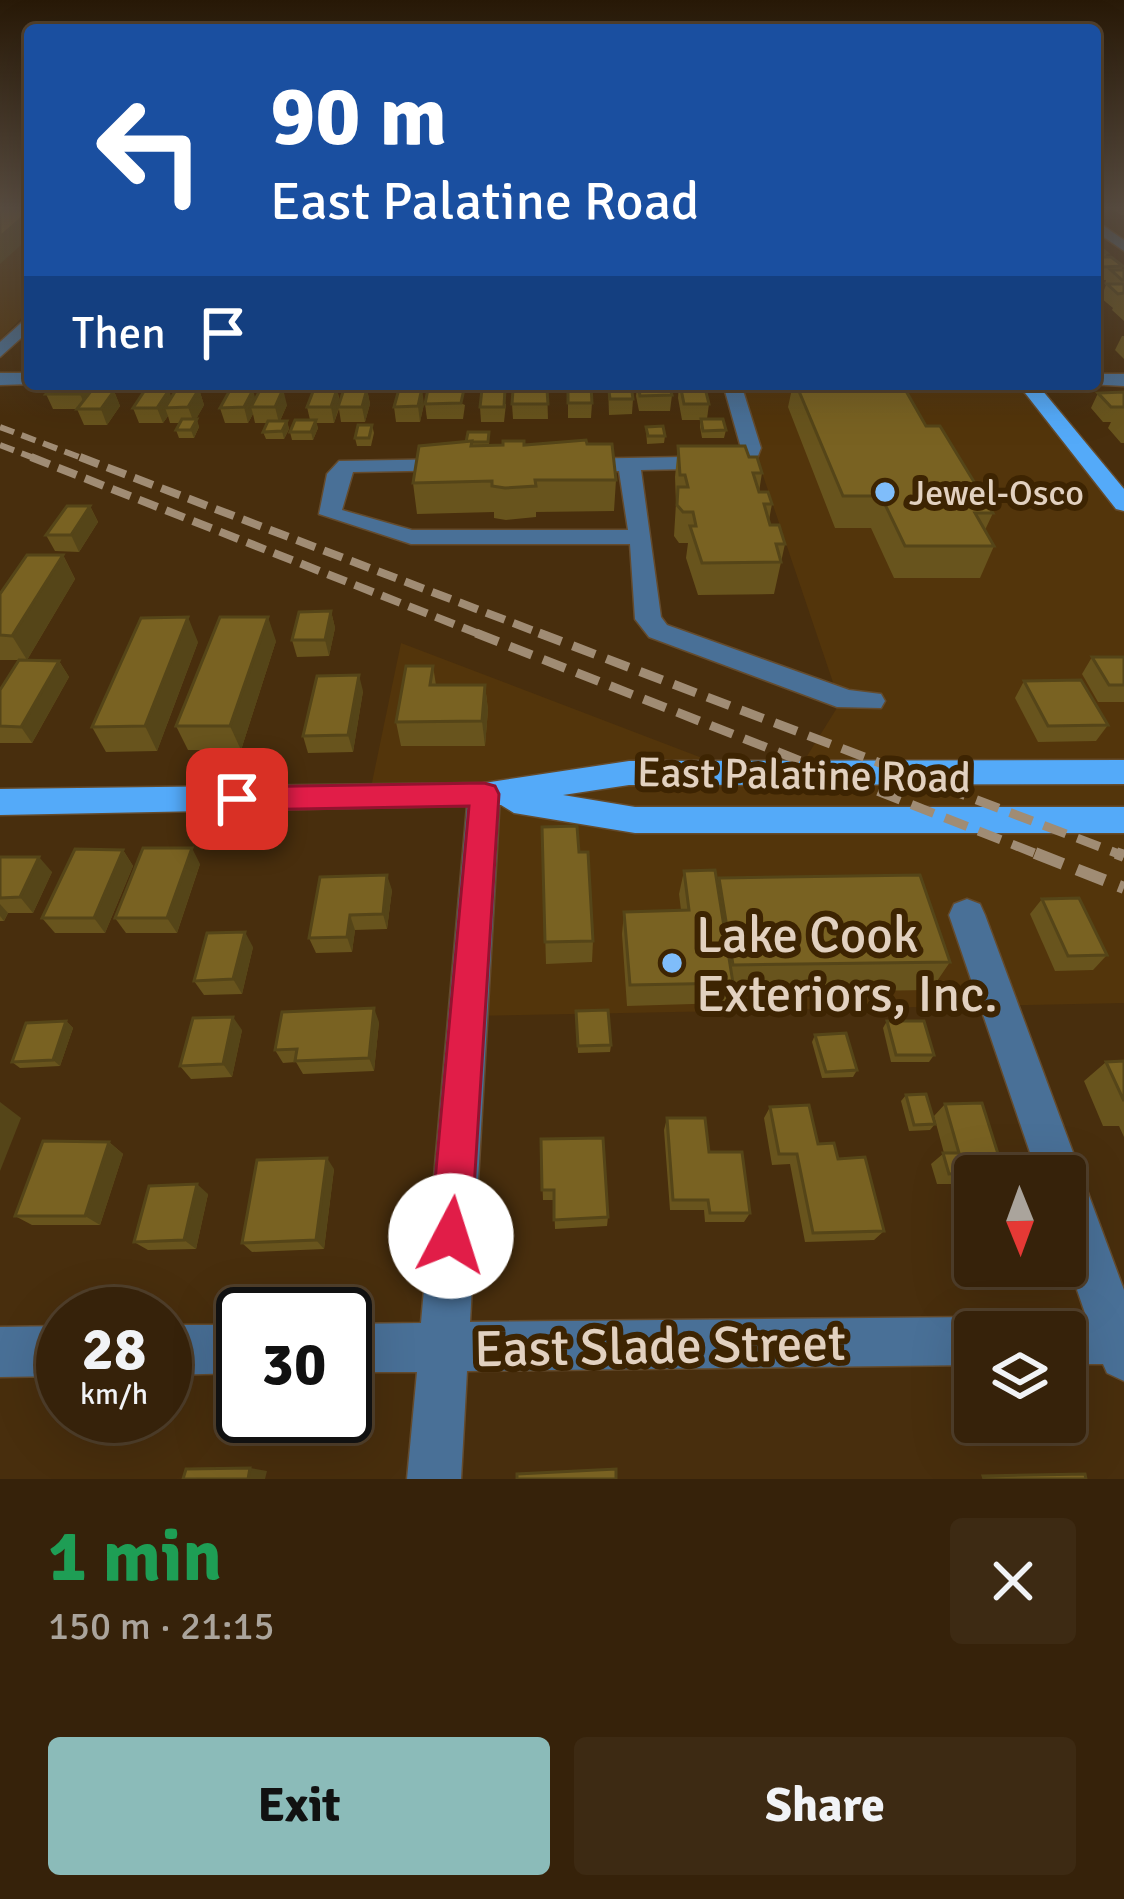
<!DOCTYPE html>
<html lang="en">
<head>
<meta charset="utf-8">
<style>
  :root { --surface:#36220a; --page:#3d2a13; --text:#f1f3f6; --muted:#aaa49c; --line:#503f2b; --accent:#8bbbb9 }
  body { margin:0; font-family:Signika,sans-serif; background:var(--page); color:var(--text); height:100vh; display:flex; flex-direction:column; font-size:45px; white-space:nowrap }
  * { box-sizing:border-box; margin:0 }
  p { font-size:39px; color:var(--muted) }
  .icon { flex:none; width:66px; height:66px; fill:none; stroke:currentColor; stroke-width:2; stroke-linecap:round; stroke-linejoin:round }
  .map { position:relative; height:1479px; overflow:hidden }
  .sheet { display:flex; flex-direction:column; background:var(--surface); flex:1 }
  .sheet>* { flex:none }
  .guide { position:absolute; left:24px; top:24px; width:1077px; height:366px; border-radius:12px; box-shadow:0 12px 48px #0002,0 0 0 3px var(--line); background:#1a4fa0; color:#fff; overflow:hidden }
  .needle { width:78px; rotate:179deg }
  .fabs { position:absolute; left:954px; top:1155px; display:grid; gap:24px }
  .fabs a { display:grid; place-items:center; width:132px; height:132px; border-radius:12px; background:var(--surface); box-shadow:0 12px 48px #0002,0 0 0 3px var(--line); font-size:60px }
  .speed { position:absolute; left:36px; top:1287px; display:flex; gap:24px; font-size:60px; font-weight:700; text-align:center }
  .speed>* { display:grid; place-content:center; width:156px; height:156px; border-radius:50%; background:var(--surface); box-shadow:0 12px 48px #0002,0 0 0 3px var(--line); line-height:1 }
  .speed small { font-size:30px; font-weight:400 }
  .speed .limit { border:6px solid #111; border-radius:18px; background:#fff; color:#111 }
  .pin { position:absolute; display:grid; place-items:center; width:102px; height:102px; color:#fff; margin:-51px; border-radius:24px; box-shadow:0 6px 18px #0006 }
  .me { position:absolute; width:132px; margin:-66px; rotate:5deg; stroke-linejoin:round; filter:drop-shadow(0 0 9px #0008) }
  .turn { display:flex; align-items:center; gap:42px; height:252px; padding:0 48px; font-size:54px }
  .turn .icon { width:156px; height:156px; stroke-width:2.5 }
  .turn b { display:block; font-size:84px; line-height:102px }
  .then { display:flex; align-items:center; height:114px; padding:0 48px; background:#0003; gap:24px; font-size:45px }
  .round { display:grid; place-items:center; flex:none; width:126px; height:126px; border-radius:12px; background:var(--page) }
  .head { display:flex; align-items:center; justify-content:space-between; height:204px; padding:0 48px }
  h1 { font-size:72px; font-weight:700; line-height:90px; color:#1e9e55 }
  .primary-button { display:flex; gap:24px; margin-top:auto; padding:24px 48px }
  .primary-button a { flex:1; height:138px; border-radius:12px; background:var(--accent); color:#111; font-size:48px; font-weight:700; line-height:138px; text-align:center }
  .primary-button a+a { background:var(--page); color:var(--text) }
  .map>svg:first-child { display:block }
  .built { fill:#53350b }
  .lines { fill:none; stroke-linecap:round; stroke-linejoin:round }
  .minor-casing { stroke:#644b2d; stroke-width:3 }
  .major-casing { stroke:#644b2d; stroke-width:3 }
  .minor { fill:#497097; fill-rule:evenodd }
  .major { fill:#54aaf9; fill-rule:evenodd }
  .rail-far3 { stroke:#a08c74; stroke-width:6; stroke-dasharray:15 8; stroke-linecap:butt }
  .rail-far2 { stroke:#a08c74; stroke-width:8; stroke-dasharray:20 9; stroke-linecap:butt }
  .rail-far1 { stroke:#a08c74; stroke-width:9; stroke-dasharray:24 12; stroke-linecap:butt }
  .rail { stroke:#a08c74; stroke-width:12; stroke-dasharray:30 15; stroke-linecap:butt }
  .wall { fill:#68541d }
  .shaded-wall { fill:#554518 }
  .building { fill:#796222; stroke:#554518; stroke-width:3 }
  .route { fill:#e11d48; stroke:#92132f; stroke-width:3 }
  .poi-dot { fill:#7fbdfa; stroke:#3d2402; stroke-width:4.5 }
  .labels { text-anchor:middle; stroke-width:12; stroke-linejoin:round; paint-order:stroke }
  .far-poi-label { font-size:36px; fill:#e2d1c0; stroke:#3d2402; text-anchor:start }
  .street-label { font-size:42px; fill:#e2d1c0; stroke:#3d2402 }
  .near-poi-label { font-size:51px; fill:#e2d1c0; stroke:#3d2402; text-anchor:start }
  .near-street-label { font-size:51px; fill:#e2d1c0; stroke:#3d2402 }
</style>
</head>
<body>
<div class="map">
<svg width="1124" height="1479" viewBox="0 0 1124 1479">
  <rect width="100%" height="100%" fill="#482e0d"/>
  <!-- built -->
  <g class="built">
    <polygon points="0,209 30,209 30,309 0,340"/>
    <polygon points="732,384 1028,384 1124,504 1124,1003 469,1016 484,795 369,797 401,643 786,790 840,703"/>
  </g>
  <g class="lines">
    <!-- minor casing -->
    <g class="minor-casing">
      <g id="minor">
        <polygon points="1095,220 1124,240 1124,251 1095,231"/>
        <polygon points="30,315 30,330 0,357 0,342"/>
        <polygon points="0,373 30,373 33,384 0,385"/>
        <polygon points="1095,374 1124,374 1124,386 1088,384 1095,384"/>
        <polygon points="723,384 741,384 761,448 756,461 741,468 641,470 661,617 667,625 849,690 881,694 885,701 881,708 837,707 649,637 635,619 630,544 411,544 319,514 327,474 339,461 454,459 465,465 462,470 353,472 342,510 412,530 628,530 619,471 574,471 563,465 574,459 736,456 741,448"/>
        <polygon points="484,783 495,786 500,795 470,1322 975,1317 992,1324 996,1332 975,1332 975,1365 467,1371 461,1479 407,1479 417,1372 345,1372 345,1324 421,1323 468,795 473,786"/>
        <polygon points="967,899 980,904 985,915 1124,1290 1124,1381 1107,1373 1103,1364 1065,1364 1065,1332 1044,1332 1048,1323 1065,1316 1086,1316 1065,1255 1065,1176 1038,1176 949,915 954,904"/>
        <polygon points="165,1325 243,1325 243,1373 165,1375"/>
        <polygon points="63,1326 63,1376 0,1377 0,1327"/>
      </g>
    </g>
    <!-- major casing -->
    <g class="major-casing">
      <g id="major">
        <polygon points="1018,384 1037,384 1124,489 1124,511 1116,509"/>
        <polygon points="1124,760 1124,784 629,785 563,795 635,807 1124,807 1124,833 635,833 514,813 501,805 0,815 0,789 484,783 629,761"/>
      </g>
    </g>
    <!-- minor -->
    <use href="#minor" class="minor"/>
    <!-- major -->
    <use href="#major" class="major"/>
    <!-- rail-far3 -->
    <g class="rail-far3">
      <polyline points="0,427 87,460"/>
      <polyline points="0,445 39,460"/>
    </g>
    <!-- rail-far2 -->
    <g class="rail-far2">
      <polyline points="31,457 484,636"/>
      <polyline points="80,457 547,636"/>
    </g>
    <!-- rail-far1 -->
    <g class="rail-far1">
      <polyline points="476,633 1042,856"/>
      <polyline points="539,633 1124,856"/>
    </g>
    <!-- rail -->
    <g class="rail">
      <polyline points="1035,853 1124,888"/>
      <polyline points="1116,853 1124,856"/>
    </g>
  </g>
  <!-- wall -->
  <g class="wall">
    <polygon points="1112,209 1124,209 1124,215 1121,215"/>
    <polygon points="1095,244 1107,253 1105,257 1123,266 1121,270 1124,270 1124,321 1112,310 1113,308 1101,298 1106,285 1105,284 1106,280 1097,280 1095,278"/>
    <polygon points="1122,336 1124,336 1124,359 1115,350"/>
    <polygon points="608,384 633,399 632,414 609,415"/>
    <polygon points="637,384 672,395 670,411 639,411 636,396"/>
    <polygon points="679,384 709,404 707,419 726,430 724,438 702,438 700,427 700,420 682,420 678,398"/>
    <polygon points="793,384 902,384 926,426 993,513 985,530 994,546 980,578 894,578 871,528 835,528 788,407"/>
    <polygon points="568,385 592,403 591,418 568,418"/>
    <polygon points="199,389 204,405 196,419 199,427 194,438 179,438 176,430 180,423 170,423 168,416 163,423 139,423 133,408"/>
    <polygon points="337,389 340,402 367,389 370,404 365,422 341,422 339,409 334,423 316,423 318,428 313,440 292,440 290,432 310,420 307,407"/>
    <polygon points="428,389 465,405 463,419 427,419 425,404"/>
    <polygon points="547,389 548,419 513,419 512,404"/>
    <polygon points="93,391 114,391 120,406 107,425 84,425 77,409 53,409 46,394"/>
    <polygon points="1124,392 1124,443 1121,443 1108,428 1111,422 1103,422 1091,408 1098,393"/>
    <polygon points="255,399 287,405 280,421 287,421 289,429 284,439 266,439 263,432 267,423 255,423 253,414 248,423 225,423 220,408"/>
    <polygon points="424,404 420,422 396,422 394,407"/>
    <polygon points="506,404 504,422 481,422 480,407"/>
    <polygon points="372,425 374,433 371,446 357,446 355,438"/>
    <polygon points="646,427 665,436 664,443 647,444"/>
    <polygon points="489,432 489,446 587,444 616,480 614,511 536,512 536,517 506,520 494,518 494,512 417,514 413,483 466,442"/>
    <polygon points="678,446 749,457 762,473 759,492 772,504 769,520 770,525 785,544 774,594 698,595 686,558 688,543 679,543 674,536 676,503 675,477"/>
    <polygon points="90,506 98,522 79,552 55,551 46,535"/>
    <polygon points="63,555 75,579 27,660 0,660 0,594"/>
    <polygon points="331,611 335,628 329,656 297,657 292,640"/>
    <polygon points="276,641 241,750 188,750 176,726"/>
    <polygon points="198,642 157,751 106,752 92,727"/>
    <polygon points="1092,657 1124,657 1124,702 1098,702 1082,674"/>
    <polygon points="59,661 69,677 32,743 0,743 0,690"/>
    <polygon points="433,666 436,685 485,685 488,710 485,746 401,746 396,722"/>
    <polygon points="1024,681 1108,725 1096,741 1038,742 1015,698"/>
    <polygon points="363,691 353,752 308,753 303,736"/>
    <polygon points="542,827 579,852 593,941 592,962 546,964"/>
    <polygon points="123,850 133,866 105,933 55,933 42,918"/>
    <polygon points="0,857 52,872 33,913 8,913 4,921 0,921"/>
    <polygon points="200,864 177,933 126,933 115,918"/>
    <polygon points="684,871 717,886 719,878 950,962 931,990 730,993 726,1003 627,1006 622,934 624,912 681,910 679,894"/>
    <polygon points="392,890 387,929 355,930 352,952 316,953 309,938"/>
    <polygon points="1042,899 1107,955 1093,970 1055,971 1030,914"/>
    <polygon points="253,947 242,994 204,995 194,981"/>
    <polygon points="576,1011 611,1045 610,1052 578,1053"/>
    <polygon points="66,1021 73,1028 60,1066 20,1068 12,1062"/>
    <polygon points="887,1021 934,1055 929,1062 891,1062 883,1028"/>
    <polygon points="379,1022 374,1071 303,1074 296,1062 283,1063 275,1050"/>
    <polygon points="242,1030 232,1077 191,1079 180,1066"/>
    <polygon points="815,1035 857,1070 853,1077 822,1078 812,1042"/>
    <polygon points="1124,1061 1124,1137 1119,1126 1103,1126 1084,1081 1106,1062"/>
    <polygon points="906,1095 935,1124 930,1130 909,1131 901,1101"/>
    <polygon points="945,1104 975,1176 975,1233 965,1233 952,1184 937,1184 931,1164 944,1153 934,1116"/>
    <polygon points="770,1107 838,1159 884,1231 874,1240 805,1242 790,1164 772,1165 764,1118"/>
    <polygon points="667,1118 709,1152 750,1213 744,1222 705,1222 704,1210 670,1210 664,1130"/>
    <polygon points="541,1139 608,1217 607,1226 555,1229 554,1200 543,1200"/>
    <polygon points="109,1142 123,1154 100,1225 32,1225 15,1216"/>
    <polygon points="334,1169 324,1249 252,1252 242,1243"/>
    <polygon points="208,1194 196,1249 148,1250 134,1242"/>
  </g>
  <!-- shaded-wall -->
  <g class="shaded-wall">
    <polygon points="30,211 30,237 0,264 0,237"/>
    <polygon points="90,384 96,398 87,410 80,394"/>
    <polygon points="422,388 424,404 420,422 418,406"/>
    <polygon points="199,389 204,405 194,423 188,407"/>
    <polygon points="283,389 287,405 279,423 275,407"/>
    <polygon points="337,389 340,404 334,423 331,407"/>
    <polygon points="367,389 370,404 365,422 362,407"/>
    <polygon points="169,390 174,405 165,408 168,416 163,423 157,408"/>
    <polygon points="253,390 257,405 251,407 253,414 248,423 244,407"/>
    <polygon points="114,391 120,406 107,425 101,409"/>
    <polygon points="197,419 199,427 194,438 191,430"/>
    <polygon points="316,420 318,428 313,440 311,432"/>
    <polygon points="287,421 289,429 284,439 282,431"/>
    <polygon points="90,506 98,522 79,552 71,535"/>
    <polygon points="63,555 75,579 27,660 12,636"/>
    <polygon points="331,611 335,628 329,656 325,640"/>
    <polygon points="188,617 198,642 157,751 145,726"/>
    <polygon points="268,617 276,641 241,750 230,726"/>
    <polygon points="59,661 69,677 32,743 21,727"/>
    <polygon points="359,675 363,691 353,752 348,735"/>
    <polygon points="485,685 488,710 485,746 482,721"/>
    <polygon points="192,848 200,864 177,933 167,918"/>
    <polygon points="123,850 133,866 105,933 94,918"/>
    <polygon points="39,857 52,872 33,913 20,897"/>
    <polygon points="387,875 392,890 387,929 383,914"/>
    <polygon points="0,904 8,913 4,921 0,916"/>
    <polygon points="350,915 355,930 352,952 347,937"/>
    <polygon points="245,932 253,947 242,994 233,979"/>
    <polygon points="374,1008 379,1022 374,1071 369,1058"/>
    <polygon points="233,1017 242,1030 232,1077 223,1064"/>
    <polygon points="66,1021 73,1028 60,1066 53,1060"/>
    <polygon points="0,1102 21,1118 0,1171"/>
    <polygon points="109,1142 123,1154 100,1225 85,1216"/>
    <polygon points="327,1158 334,1169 324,1249 316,1240"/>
    <polygon points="197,1184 208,1194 196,1249 184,1240"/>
    <polygon points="250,1468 267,1471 265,1479 248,1479"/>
  </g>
  <!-- building -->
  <g class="building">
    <polygon points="0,209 30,209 30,211 0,237"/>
    <polygon points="1095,244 1096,244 1107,253 1095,253"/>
    <polygon points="1095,257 1111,257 1123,266 1103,267 1095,260"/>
    <polygon points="1111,270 1124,270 1124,280 1122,280"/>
    <polygon points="1107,284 1124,284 1124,293 1118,294"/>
    <polygon points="55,384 89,384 80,394 46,394"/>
    <polygon points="608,384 631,384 633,399 610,399"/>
    <polygon points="638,384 669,384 672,395 640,396"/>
    <polygon points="680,384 704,384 709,404 684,404"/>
    <polygon points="796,384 902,384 926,426 940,426 993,513 975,513 994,546 905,546 881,496 843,496"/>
    <polygon points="568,385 591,385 592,403 568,403"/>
    <polygon points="422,388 418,406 394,407 399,389"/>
    <polygon points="199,389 188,407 165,408 176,390"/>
    <polygon points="283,389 275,407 251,407 260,390"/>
    <polygon points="314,389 337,389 331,407 307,407"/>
    <polygon points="344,389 367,389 362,407 338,407"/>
    <polygon points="428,389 464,389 461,403 425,404"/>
    <polygon points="482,389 505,389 504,407 480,407"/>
    <polygon points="513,389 547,389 548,404 512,404"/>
    <polygon points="145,390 169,390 157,408 133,408"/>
    <polygon points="230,390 253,390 244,407 220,408"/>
    <polygon points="91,391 114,391 101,409 77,409"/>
    <polygon points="1124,392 1124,407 1111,407 1098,393"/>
    <polygon points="182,419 197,419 191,430 176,430"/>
    <polygon points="701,419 723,419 726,430 703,431"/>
    <polygon points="295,420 316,420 311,432 290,432"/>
    <polygon points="268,421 287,421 282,431 263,432"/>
    <polygon points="358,425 372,425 369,438 355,438"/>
    <polygon points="663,426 665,436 648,436 646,427"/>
    <polygon points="468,432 489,432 488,442 466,442"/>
    <polygon points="586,440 587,444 612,444 616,480 535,480 536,486 505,488 492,486 492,481 413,483 419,446 472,441 471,446 503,445 503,441 524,441 524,445"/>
    <polygon points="678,446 745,446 749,457 757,457 762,473 753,473 759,492 768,492 772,504 764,504 770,525 779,525 785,544 776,544 781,562 702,563 690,526 696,526 693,512 683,512 677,505 678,487 688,487 685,475 680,475"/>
    <polygon points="67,506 90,506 71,535 46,535"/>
    <polygon points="27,555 63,555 12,636 0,635 0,594"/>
    <polygon points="331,611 325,640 292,640 299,612"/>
    <polygon points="188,617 145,726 92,727 141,618"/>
    <polygon points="220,617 268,617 230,726 176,726"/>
    <polygon points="1092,657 1124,657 1124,685 1109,685"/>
    <polygon points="19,660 59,661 21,727 0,726 0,690"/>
    <polygon points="406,666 433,666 430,685 485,685 482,721 396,722"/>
    <polygon points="359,675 348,735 303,736 317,676"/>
    <polygon points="1081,680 1108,725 1048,726 1024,681"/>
    <polygon points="577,826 579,852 588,852 593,941 545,942 542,827"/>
    <polygon points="143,848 192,848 167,918 115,918"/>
    <polygon points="75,849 123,850 94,918 42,918"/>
    <polygon points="0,857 39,857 20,897 0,898"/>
    <polygon points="715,870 733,983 630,985 624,912 689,910 684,871"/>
    <polygon points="387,875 383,914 350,915 347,937 309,938 320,877"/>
    <polygon points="920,875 950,962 733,965 719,878"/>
    <polygon points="1079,898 1107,955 1068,956 1042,899"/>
    <polygon points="245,932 233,979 194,981 207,933"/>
    <polygon points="374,1008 369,1058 295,1061 297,1049 275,1050 282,1012"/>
    <polygon points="608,1010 611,1045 578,1046 576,1011"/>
    <polygon points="233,1017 223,1064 180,1066 193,1018"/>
    <polygon points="66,1021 53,1060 12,1062 26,1023"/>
    <polygon points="887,1021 924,1021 934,1055 896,1055"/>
    <polygon points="846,1033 857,1070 826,1072 815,1035"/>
    <polygon points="1124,1061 1124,1101 1106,1062"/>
    <polygon points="926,1094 935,1124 914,1125 906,1095"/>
    <polygon points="982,1103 1005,1176 975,1176 975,1212 964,1173 949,1174 943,1153 959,1153 945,1104"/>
    <polygon points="809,1105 818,1144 834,1143 838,1159 865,1157 884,1231 813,1233 797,1154 779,1154 770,1107"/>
    <polygon points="667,1118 705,1118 709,1152 742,1152 750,1213 710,1213 708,1200 673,1200"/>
    <polygon points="603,1138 608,1217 554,1220 554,1190 542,1190 541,1139"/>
    <polygon points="43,1141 109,1142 85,1216 15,1216"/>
    <polygon points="327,1158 316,1240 242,1243 257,1160"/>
    <polygon points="197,1184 184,1240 134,1242 149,1186"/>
    <polygon points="250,1468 248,1479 183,1479 186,1469"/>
    <polygon points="616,1469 616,1479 517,1479 517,1474"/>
    <polygon points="1085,1474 1086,1479 984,1479 983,1476"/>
  </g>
  <!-- sky -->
  <linearGradient id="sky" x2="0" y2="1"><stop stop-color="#281907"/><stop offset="0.5" stop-color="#584c40"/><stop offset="1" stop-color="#584c40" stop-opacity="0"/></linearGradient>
  <rect width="1124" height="416" fill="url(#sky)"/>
  <!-- route -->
  <polygon class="route" points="484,783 495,786 499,794 471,1236 465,1251 451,1257 436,1251 430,1236 469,806 237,810 226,807 222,799 226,791 237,787"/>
  <!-- markers -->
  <g class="poi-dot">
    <circle cx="885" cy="492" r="12"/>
    <circle cx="672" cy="963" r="12"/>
  </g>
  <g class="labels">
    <!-- far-poi labels -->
    <g class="far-poi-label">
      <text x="909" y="505">Jewel-Osco</text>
    </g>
    <!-- street labels -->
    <g class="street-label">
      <text transform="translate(804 774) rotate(1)" y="15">East Palatine Road</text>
    </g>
    <!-- near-poi labels -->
    <g class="near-poi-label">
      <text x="696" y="952">Lake Cook<tspan x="696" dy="59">Exteriors, Inc.</tspan></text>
    </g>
    <!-- near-street labels -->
    <g class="near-street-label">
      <text transform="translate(660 1345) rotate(-1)" y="18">East Slade Street</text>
    </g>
  </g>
</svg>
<div class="fabs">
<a><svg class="needle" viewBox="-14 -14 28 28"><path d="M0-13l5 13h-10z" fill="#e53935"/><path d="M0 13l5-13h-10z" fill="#aaa49c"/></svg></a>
<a><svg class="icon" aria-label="layers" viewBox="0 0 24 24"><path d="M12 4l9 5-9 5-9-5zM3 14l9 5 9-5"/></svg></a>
</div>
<div class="speed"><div>28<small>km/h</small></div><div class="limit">30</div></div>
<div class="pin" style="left:237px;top:799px;background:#d93025"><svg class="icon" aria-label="arrive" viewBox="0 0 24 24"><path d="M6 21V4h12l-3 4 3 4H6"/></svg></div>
<svg class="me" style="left:451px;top:1236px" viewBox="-20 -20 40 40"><circle r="19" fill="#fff"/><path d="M0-13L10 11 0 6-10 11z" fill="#e11d48"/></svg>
<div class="guide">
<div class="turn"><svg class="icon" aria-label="left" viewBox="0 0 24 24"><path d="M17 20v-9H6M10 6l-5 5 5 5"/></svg><div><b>90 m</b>East Palatine Road</div></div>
<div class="then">Then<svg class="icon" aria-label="arrive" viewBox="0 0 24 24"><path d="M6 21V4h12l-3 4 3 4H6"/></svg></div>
</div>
</div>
<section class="sheet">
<div class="head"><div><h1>1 min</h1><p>150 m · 21:15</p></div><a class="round"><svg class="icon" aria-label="close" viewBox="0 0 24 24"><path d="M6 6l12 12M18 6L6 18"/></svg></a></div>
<div class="primary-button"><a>Exit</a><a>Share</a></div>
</section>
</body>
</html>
